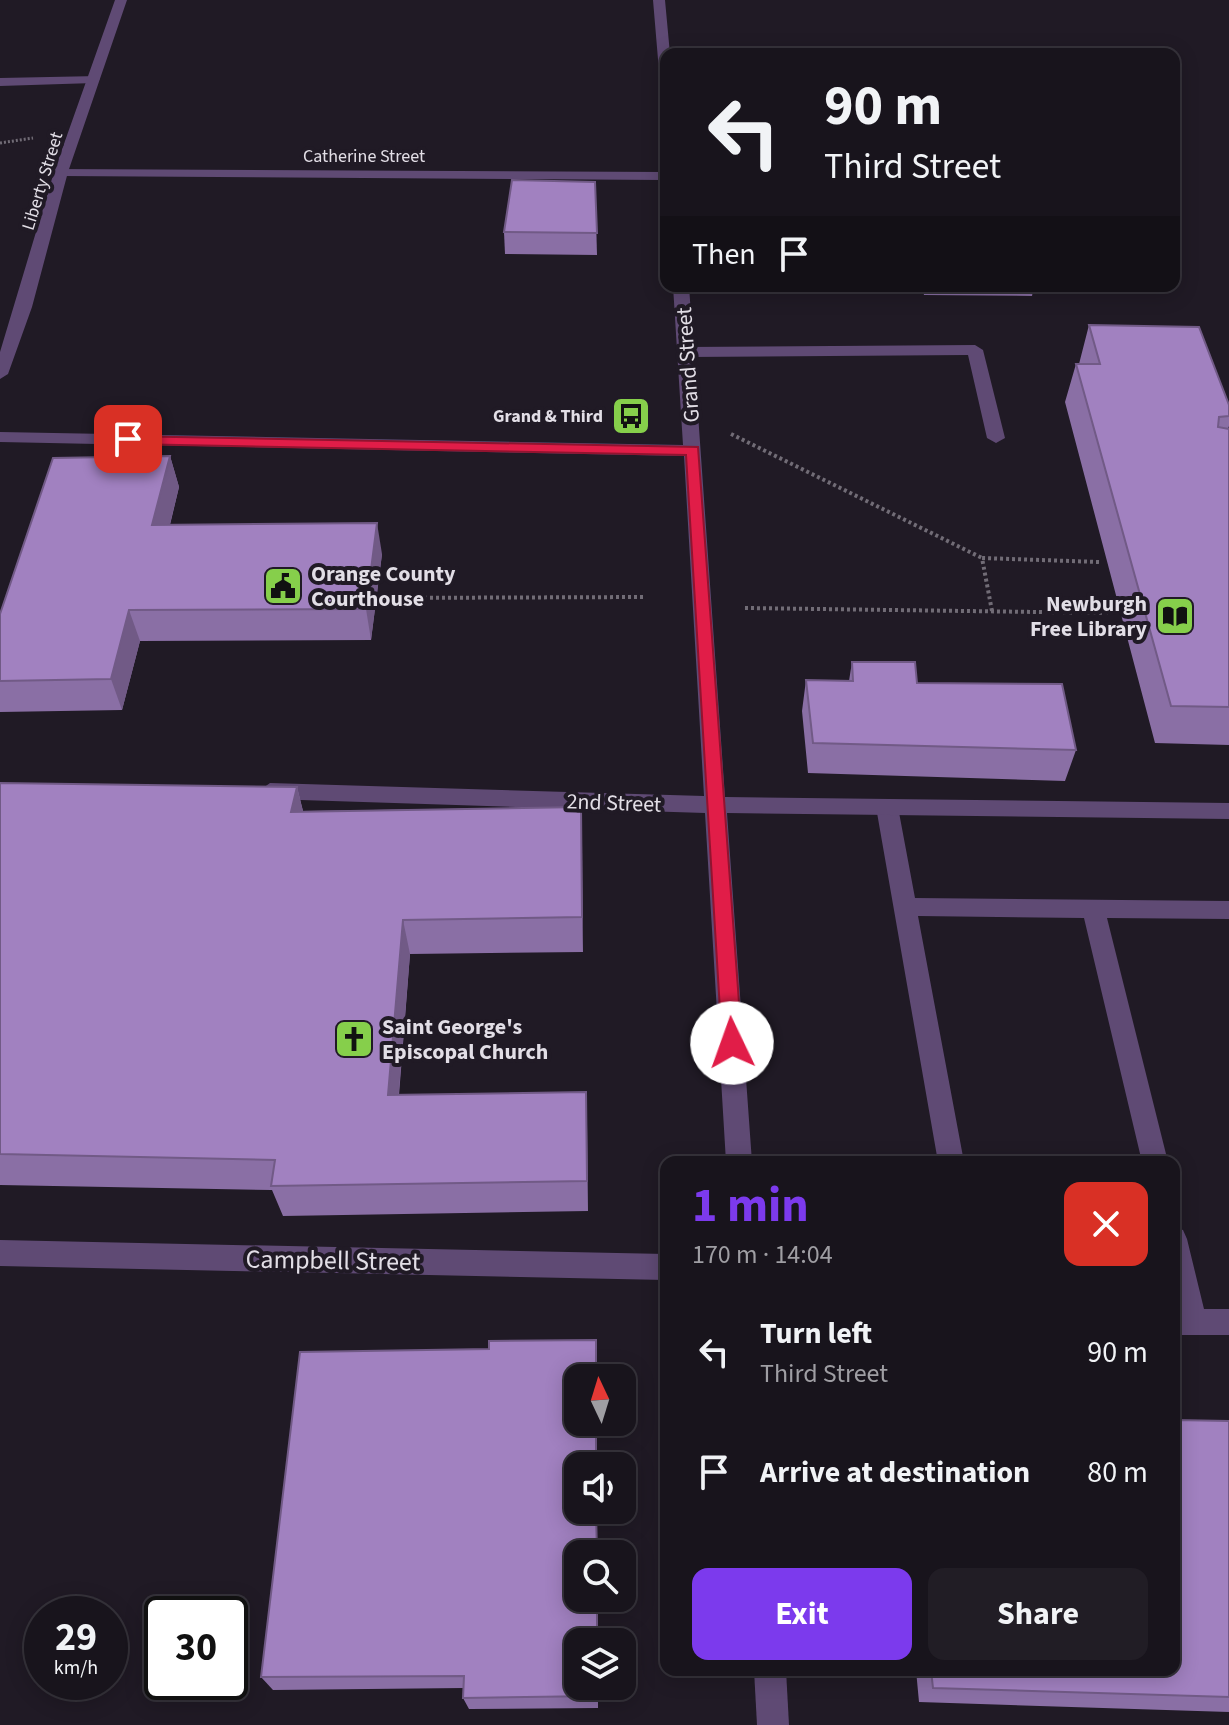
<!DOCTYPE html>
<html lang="en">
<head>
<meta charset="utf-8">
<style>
  :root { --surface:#18141c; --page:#211d25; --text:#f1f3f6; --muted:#9f9ea3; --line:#36333b; --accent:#7c3aed }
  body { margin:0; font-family:"Source Sans 3",sans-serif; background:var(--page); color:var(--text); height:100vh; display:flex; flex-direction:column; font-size:30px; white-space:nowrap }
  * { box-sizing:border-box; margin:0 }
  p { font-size:26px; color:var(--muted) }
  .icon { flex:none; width:44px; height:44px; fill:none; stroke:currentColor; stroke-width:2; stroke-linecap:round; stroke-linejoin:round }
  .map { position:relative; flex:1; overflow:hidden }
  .drawer { position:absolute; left:660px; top:1156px; width:520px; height:520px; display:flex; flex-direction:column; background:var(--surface); border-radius:16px; box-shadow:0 4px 20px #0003,0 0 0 2px var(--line) }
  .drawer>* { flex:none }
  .guide { position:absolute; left:660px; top:48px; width:520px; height:244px; border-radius:16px; box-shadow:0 4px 20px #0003,0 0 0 2px var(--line); background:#18141c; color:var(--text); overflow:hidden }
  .needle { width:52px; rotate:356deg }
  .tools { position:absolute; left:564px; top:1364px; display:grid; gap:16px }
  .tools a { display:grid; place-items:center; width:72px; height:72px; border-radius:16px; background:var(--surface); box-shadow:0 4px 20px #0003,0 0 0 2px var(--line); font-size:40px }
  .speed { position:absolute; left:24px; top:1596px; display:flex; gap:16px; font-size:40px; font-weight:700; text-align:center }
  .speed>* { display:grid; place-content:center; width:104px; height:104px; border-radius:50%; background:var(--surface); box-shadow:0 4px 20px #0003,0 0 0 2px var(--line); line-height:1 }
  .speed small { font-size:20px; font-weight:400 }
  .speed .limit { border:4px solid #111; border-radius:12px; background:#fff; color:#111 }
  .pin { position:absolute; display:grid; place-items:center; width:68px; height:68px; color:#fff; margin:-34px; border-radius:16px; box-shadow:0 4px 12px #0006 }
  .me { position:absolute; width:88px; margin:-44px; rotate:357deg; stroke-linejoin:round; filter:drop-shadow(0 0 6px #0008) }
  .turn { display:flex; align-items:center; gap:28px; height:168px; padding:0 32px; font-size:36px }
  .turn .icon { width:104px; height:104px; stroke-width:2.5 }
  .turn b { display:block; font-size:56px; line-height:68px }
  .then { display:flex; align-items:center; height:76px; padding:0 32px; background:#0003; gap:16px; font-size:30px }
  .round { display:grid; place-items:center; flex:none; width:84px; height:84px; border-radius:16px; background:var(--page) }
  .overview { display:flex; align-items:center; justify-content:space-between; height:136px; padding:0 32px }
  h1 { font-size:48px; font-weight:700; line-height:60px; color:var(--accent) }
  .button { display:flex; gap:16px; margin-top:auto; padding:16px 32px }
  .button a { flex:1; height:92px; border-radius:16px; background:var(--accent); color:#fff; font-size:32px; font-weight:700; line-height:92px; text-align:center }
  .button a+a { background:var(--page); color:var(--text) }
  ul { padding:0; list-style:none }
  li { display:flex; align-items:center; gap:24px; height:120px; padding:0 32px }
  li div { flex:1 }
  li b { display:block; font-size:30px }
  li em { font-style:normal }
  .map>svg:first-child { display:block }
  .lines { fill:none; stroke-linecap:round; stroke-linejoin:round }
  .path-far1 { stroke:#716c76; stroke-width:3; stroke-dasharray:2 2; stroke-linecap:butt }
  .path { stroke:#716c76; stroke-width:4; stroke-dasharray:3 3; stroke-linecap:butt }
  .service { fill:#5f4a74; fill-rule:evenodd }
  .minor { fill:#5f4a74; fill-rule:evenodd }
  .tertiary { fill:#5f4a74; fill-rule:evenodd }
  .wall { fill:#8a6fa5 }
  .shaded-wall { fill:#715a86 }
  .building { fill:#a181c0; stroke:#715a86; stroke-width:2 }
  .route { fill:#e11d48; stroke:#92132f; stroke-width:2 }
  .labels { text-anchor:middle; stroke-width:8; stroke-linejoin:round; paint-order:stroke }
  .far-street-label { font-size:18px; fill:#e2dee6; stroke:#201a25 }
  .far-poi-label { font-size:18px; font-weight:bold; fill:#e2dee6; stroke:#201a25; text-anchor:end }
  .street-label { font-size:22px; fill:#e2dee6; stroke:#201a25 }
  .poi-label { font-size:22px; font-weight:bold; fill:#e2dee6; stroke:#201a25; text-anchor:start }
  .near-street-label { font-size:26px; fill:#e2dee6; stroke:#201a25 }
</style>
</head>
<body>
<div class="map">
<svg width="1229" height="1725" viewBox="0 0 1229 1725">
  <rect width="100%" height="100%" fill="#201a25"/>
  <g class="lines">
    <!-- path-far1 -->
    <polyline class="path-far1" points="0,143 33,138"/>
    <!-- path -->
    <g class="path">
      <polyline points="731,434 982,558"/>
      <polyline points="376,598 646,597"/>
      <polyline points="745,608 1112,613"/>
      <polyline points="992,611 982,558 1099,562"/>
    </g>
    <!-- service -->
    <g class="service">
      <polygon points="975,345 983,350 1005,438 996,443 987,438 968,355 686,357 678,352 686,347"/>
      <polygon points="887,799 898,807 915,898 1229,901 1229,919 1107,918 1168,1162 1142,1162 1084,918 918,916 964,1162 938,1162 876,807"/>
      <polygon points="1174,1227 1183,1230 1187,1239 1204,1309 1229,1309 1229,1335 1174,1335 1174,1309 1177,1309"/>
    </g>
    <!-- minor -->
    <g class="minor">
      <polygon points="653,0 665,0 670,54 666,54 666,87 660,83"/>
      <polygon points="99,76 100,79 94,83 0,86 0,78"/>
      <polygon points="56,169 666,172 666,180 61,176 56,175"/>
      <polygon points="673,286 689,286 725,797 1229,803 1229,819 727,813 752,1162 726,1162 705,813 270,799 259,791 270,783 704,796 684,456 0,442 0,432 683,445"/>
      <polygon points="0,1240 666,1254 666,1280 0,1266"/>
      <polygon points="754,1670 786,1670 789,1725 757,1725"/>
    </g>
    <!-- tertiary -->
    <polygon class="tertiary" points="115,0 127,0 68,172 32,307 8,374 0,379 0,352 54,172"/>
  </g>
  <!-- wall -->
  <g class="wall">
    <polygon points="595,182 597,255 505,254 504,232"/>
    <polygon points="922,286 1034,286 1032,296 924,295"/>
    <polygon points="1089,325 1229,405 1229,426 1228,429 1229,429 1229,745 1155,743 1065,402 1076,364 1079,364"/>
    <polygon points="170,456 179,487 170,525 382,554 371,640 140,641 122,710 0,712 0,614"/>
    <polygon points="852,662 917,683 1076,750 1065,781 808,773 802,711 806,680 849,681"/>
    <polygon points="0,783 297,787 303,811 581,807 583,952 410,954 399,1095 587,1124 588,1211 283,1216 272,1190 0,1185"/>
    <polygon points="300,1352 598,1686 598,1708 469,1709 463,1698 464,1688 273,1690 261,1677"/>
    <polygon points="1229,1421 1229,1712 919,1702 916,1670 1174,1670"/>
  </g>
  <!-- shaded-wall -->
  <g class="shaded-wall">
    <polygon points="170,456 179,487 162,556 152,525"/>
    <polygon points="377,523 382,554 371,640 366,609"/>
    <polygon points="129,610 140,641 122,710 111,679"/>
    <polygon points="297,787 306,824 291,812"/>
    <polygon points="581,807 582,843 583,952 582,917"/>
    <polygon points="403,920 410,954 396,1127 388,1095"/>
  </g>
  <!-- building -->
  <g class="building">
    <polygon points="512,180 595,182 597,233 504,232"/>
    <polygon points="1089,325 1199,327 1229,405 1229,416 1219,417 1218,427 1229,429 1229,707 1171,706 1076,364 1100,364"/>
    <polygon points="170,456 152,525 377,523 366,609 129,610 111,679 0,681 0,614 53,458"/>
    <polygon points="852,662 915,662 917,683 1062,684 1076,750 813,743 806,680 853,681"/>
    <polygon points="0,783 297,787 291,812 581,807 582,917 403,920 388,1095 586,1092 587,1181 271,1186 275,1160 0,1154"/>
    <polygon points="596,1340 596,1378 578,1378 578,1422 596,1422 596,1466 578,1466 578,1510 596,1510 597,1554 578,1554 578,1598 597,1598 597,1642 578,1642 578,1686 597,1686 597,1696 463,1698 464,1676 261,1677 300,1352 489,1349 489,1341"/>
    <polygon points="1174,1420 1229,1421 1229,1697 933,1688 931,1670 1174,1670"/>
  </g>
  <!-- route -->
  <polygon class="route" points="123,436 698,447 742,1043 739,1049 725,1049 722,1043 686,455 128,444 123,442"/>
  <!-- icons -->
  <defs>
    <g id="bus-square" transform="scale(2)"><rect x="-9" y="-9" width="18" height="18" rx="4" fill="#86cf4b" stroke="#201a25"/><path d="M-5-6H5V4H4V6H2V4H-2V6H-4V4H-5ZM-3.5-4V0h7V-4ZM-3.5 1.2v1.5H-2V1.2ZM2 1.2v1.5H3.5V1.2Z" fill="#111"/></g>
    <g id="civic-square" transform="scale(2)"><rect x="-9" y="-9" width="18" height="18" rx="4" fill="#86cf4b" stroke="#201a25"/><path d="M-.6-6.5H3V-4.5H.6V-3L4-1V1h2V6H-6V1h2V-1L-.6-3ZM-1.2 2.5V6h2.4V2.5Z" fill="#111"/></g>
    <g id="library-square" transform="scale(2)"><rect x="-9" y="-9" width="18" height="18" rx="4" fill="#86cf4b" stroke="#201a25"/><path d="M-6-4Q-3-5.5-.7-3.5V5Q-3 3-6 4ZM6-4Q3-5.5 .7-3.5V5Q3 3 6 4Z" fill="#111"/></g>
    <g id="church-square" transform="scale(2)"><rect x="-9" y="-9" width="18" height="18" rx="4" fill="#86cf4b" stroke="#201a25"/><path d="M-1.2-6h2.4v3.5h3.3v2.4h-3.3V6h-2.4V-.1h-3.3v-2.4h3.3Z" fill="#111"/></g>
  </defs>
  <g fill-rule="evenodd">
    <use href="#bus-square" x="631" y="416"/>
    <use href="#civic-square" x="283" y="586"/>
    <use href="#library-square" x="1175" y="616"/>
    <use href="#church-square" x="354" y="1039"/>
  </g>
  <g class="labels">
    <!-- far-street labels -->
    <g class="far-street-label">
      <text x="364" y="162">Catherine Street</text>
      <text transform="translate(42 181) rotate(-73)" y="6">Liberty Street</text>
    </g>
    <!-- far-poi labels -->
    <g class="far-poi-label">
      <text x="603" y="422">Grand &amp; Third</text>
    </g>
    <!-- street labels -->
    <g class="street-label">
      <text transform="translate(687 365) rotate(-94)" y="8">Grand Street</text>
      <text transform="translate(614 802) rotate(2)" y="8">2nd Street</text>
    </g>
    <!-- poi labels -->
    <g class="poi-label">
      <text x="311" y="581">Orange County<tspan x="311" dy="25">Courthouse</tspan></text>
      <text x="1147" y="611" text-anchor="end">Newburgh<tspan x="1147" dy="25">Free Library</tspan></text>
      <text x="382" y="1034">Saint George's<tspan x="382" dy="25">Episcopal Church</tspan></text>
    </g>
    <!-- near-street labels -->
    <g class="near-street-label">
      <text transform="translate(333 1260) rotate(1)" y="9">Campbell Street</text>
    </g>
  </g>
</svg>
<div class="tools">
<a><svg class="needle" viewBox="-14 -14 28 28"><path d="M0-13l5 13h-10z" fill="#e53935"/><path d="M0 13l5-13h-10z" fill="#9f9ea3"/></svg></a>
<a><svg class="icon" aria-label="sound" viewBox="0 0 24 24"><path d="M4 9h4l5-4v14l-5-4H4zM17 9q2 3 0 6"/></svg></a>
<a><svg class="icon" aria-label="search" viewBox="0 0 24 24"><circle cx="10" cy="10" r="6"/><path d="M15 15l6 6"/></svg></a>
<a><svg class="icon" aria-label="layers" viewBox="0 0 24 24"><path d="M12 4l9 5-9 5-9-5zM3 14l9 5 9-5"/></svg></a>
</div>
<div class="speed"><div>29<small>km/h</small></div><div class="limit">30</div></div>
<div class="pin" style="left:128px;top:439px;background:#d93025"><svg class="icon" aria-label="arrive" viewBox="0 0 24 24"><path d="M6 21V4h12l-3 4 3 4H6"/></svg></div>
<svg class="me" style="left:732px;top:1043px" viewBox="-20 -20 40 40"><circle r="19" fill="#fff"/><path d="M0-13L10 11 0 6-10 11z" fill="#e11d48"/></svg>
<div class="guide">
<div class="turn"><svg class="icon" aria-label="left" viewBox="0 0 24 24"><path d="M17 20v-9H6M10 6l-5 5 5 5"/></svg><div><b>90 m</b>Third Street</div></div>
<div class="then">Then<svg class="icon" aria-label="arrive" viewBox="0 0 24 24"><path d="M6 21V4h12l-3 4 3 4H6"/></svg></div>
</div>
<section class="drawer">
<div class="overview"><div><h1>1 min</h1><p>170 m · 14:04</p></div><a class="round" style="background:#d93025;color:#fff"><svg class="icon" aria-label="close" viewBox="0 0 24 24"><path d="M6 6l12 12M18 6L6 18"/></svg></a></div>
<ul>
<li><svg class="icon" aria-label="left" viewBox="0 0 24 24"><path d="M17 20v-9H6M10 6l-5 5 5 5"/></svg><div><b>Turn left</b><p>Third Street</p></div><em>90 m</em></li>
<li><svg class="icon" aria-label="arrive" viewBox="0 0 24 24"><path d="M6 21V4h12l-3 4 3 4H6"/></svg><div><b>Arrive at destination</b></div><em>80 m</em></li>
</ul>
<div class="button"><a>Exit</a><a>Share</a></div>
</section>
</div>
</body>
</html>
